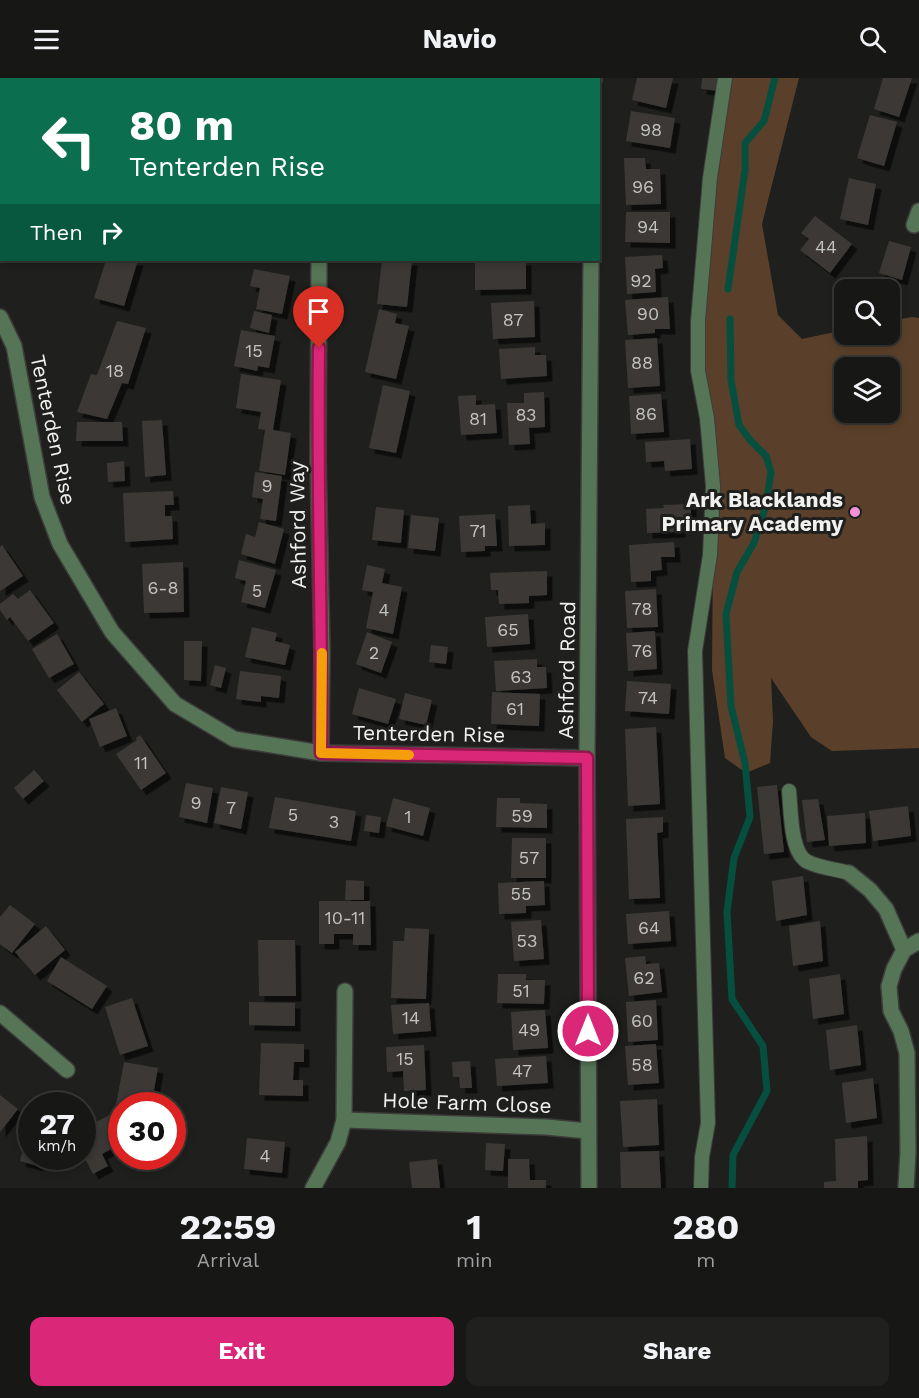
<!DOCTYPE html>
<html lang="en">
<head>
<meta charset="utf-8">
<style>
  :root { --surface:#171816; --page:#20211f; --text:#f1f3f6; --muted:#9ea0a1; --line:#363735; --accent:#db2777 }
  body { margin:0; font-family:"Work Sans",sans-serif; background:var(--page); color:var(--text); height:100vh; display:flex; flex-direction:column; font-size:22px; white-space:nowrap }
  * { box-sizing:border-box; margin:0 }
  p { font-size:20px; color:var(--muted) }
  .icon { flex:none; width:33px; height:33px; fill:none; stroke:currentColor; stroke-width:2; stroke-linecap:round; stroke-linejoin:round }
  .map { position:relative; height:1110px; overflow:hidden }
  .drawer { display:flex; flex-direction:column; background:var(--surface); flex:1 }
  .drawer>* { flex:none }
  .hud { position:absolute; left:0px; top:0px; width:600px; height:183px; box-shadow:0 3px 9px #0003,0 0 0 2px var(--line); background:#0b6e4f; color:#fff; overflow:hidden }
  .controls { position:absolute; left:834px; top:201px; display:grid; gap:12px }
  .controls a { display:grid; place-items:center; width:66px; height:66px; border-radius:12px; background:var(--surface); box-shadow:0 3px 9px #0003,0 0 0 2px var(--line); font-size:30px }
  .speed { position:absolute; left:18px; top:1014px; display:flex; gap:12px; font-size:30px; font-weight:700; text-align:center }
  .speed>* { display:grid; place-content:center; width:78px; height:78px; border-radius:50%; background:var(--surface); box-shadow:0 3px 9px #0003,0 0 0 2px var(--line); line-height:1 }
  .speed small { font-size:15px; font-weight:400 }
  .speed .limit { border:9px solid #d22; background:#fff; color:#111 }
  .pin { position:absolute; display:grid; place-items:center; width:51px; height:51px; color:#fff; margin:-62px -26px; border-radius:50% 50% 50% 0; rotate:-45deg; box-shadow:0 0 6px #0007 }
  .pin .icon { rotate:45deg }
  .me { position:absolute; width:66px; margin:-33px; rotate:0deg; stroke-linejoin:round; filter:drop-shadow(0 0 4px #0008) }
  .turn { display:flex; align-items:center; gap:21px; height:126px; padding:0 30px; font-size:27px }
  .turn .icon { width:78px; height:78px; stroke-width:2.5 }
  .turn b { display:block; font-size:42px; line-height:51px }
  .then { display:flex; align-items:center; height:57px; padding:0 30px; background:#0003; gap:12px; font-size:22px }
  .eta { display:flex; justify-content:space-evenly; align-items:center; height:102px; text-align:center }
  .eta b { font-size:36px; font-weight:700; line-height:42px }
  .cta { display:flex; gap:12px; margin-top:auto; padding:12px 30px }
  .cta a { flex:1; height:69px; border-radius:12px; background:var(--accent); color:#fff; font-size:24px; font-weight:700; line-height:69px; text-align:center }
  .cta a+a { background:var(--page); color:var(--text) }
  header { display:flex; justify-content:space-between; align-items:center; height:78px; padding:0 30px; background:var(--surface); font-size:27px; font-weight:700 }
  .map>svg:first-child { display:block }
  .green { fill:#5a402a; fill-rule:evenodd }
  .lines { fill:none; stroke-linecap:round; stroke-linejoin:round }
  .stream { stroke:#064f3e; stroke-width:7 }
  .building { fill:#3a3936; filter:url(#shadow) }
  .lane-casing { stroke:#3c3d3b; stroke-width:16 }
  .street-casing { stroke:#3c3d3b; stroke-width:18 }
  .lane { stroke:#567556; stroke-width:14 }
  .street { stroke:#567556; stroke-width:15 }
  .route-casing { stroke:#8e194d; stroke-width:15 }
  .route { stroke:#db2777; stroke-width:10 }
  .slow { stroke:#f59e0b; stroke-width:10 }
  .poi-dot { fill:#f391d5; stroke:#1f201d; stroke-width:2 }
  .labels { text-anchor:middle; stroke-width:6; stroke-linejoin:round; paint-order:stroke }
  .number-label { font-size:18px; fill:#c3c3c2 }
  .street-label { font-size:21px; fill:#f1f1f0; stroke:#1f201d }
  .poi-label { font-size:21px; font-weight:bold; fill:#f1f1f0; stroke:#1f201d; text-anchor:end }
</style>
</head>
<body>
<header><svg class="icon" aria-label="menu" viewBox="0 0 24 24"><path d="M4 6h16M4 12h16M4 18h16"/></svg>Navio<svg class="icon" aria-label="search" viewBox="0 0 24 24"><circle cx="10" cy="10" r="6"/><path d="M15 15l6 6"/></svg></header>
<div class="map">
<svg width="919" height="1110" viewBox="0 0 919 1110">
  <defs>
    <filter id="shadow"><feDropShadow dx="5.5" dy="5.5" stdDeviation="0" flood-color="#0009"/></filter>
  </defs>
  <rect width="100%" height="100%" fill="#1f201d"/>
  <!-- green -->
  <path class="green" d="M728,0H799L762,146L778,237L802,261L844,252V256H890V243L912,239L919,240V670L832,673L811,659L771,600L773,643L770,685L746,695L725,680L712,592L713,471L718,383L702,267L705,148ZM844,290H890V334H844Z"/>
  <g class="lines">
    <!-- stream -->
    <g class="stream">
      <polyline points="728,211 745,92 745,65 764,43 775,0"/>
      <polyline points="730,241 731,302 739,347 750,362 766,378 771,394 766,427 754,465 737,494 726,536 731,628 745,685 750,739 734,780 727,834 732,921 763,968 767,1013 733,1077 732,1110"/>
    </g>
  </g>
  <!-- building -->
  <g class="building">
    <polygon points="637,0 673,0 666,30 632,22"/>
    <polygon points="702,0 720,0 719,13 701,11"/>
    <polygon points="883,0 912,0 899,39 874,31"/>
    <polygon points="631,33 675,40 670,70 626,63"/>
    <polygon points="870,37 897,44 884,88 857,80"/>
    <polygon points="624,80 645,80 646,91 660,91 661,126 626,127"/>
    <polygon points="849,100 876,106 868,147 840,141"/>
    <polygon points="626,134 670,134 670,165 625,164"/>
    <polygon points="815,138 852,166 830,195 800,172 809,161 801,155"/>
    <polygon points="889,163 911,169 902,202 879,195"/>
    <polygon points="662,177 663,190 655,191 656,214 627,216 625,179"/>
    <polygon points="106,182 138,182 124,228 94,220"/>
    <polygon points="382,182 412,182 407,229 377,226"/>
    <polygon points="475,182 526,182 526,211 475,212"/>
    <polygon points="254,191 290,198 282,236 256,231 260,210 250,208"/>
    <polygon points="668,219 670,251 655,251 655,255 628,257 625,222"/>
    <polygon points="534,223 535,259 493,261 491,225"/>
    <polygon points="379,231 397,236 395,245 409,248 396,301 365,294"/>
    <polygon points="254,233 272,237 269,255 250,250"/>
    <polygon points="117,243 146,250 128,306 122,305 107,341 77,334 91,296 97,297"/>
    <polygon points="241,252 275,258 269,290 258,288 257,293 234,288"/>
    <polygon points="657,260 660,308 628,310 625,262"/>
    <polygon points="535,269 535,277 546,277 547,298 501,301 499,271"/>
    <polygon points="241,296 281,302 273,352 291,355 285,397 259,393 265,352 258,351 261,334 236,330"/>
    <polygon points="383,307 410,313 396,375 369,370"/>
    <polygon points="544,314 545,349 529,350 530,366 509,367 507,325 524,325 524,315"/>
    <polygon points="661,316 664,354 631,356 629,318"/>
    <polygon points="476,317 476,327 495,326 497,355 461,357 458,318"/>
    <polygon points="162,342 166,397 145,399 142,343"/>
    <polygon points="77,344 122,344 123,363 76,363"/>
    <polygon points="690,361 692,391 665,393 664,383 646,384 645,364"/>
    <polygon points="124,383 125,403 108,404 107,385"/>
    <polygon points="255,394 282,398 276,443 260,441 263,421 252,419"/>
    <polygon points="173,413 174,427 165,427 165,438 172,438 173,461 125,464 123,415"/>
    <polygon points="691,426 691,446 679,446 680,454 647,455 646,431 664,430 663,427"/>
    <polygon points="530,427 531,446 545,445 545,467 509,468 508,428"/>
    <polygon points="376,429 404,432 401,465 372,462"/>
    <polygon points="495,436 497,468 485,468 485,473 461,474 459,438"/>
    <polygon points="411,437 439,440 435,473 408,470"/>
    <polygon points="259,444 284,451 275,486 241,476 246,456 255,459"/>
    <polygon points="674,464 675,479 661,479 662,492 651,493 651,503 631,504 629,467"/>
    <polygon points="2,467 23,498 0,513 0,469"/>
    <polygon points="239,482 276,492 265,530 241,524 246,503 235,500"/>
    <polygon points="183,484 184,534 144,535 142,486"/>
    <polygon points="367,487 385,491 382,505 402,509 393,556 366,550 373,514 362,512"/>
    <polygon points="547,493 547,517 529,518 529,525 499,526 498,512 491,512 490,495"/>
    <polygon points="656,511 658,549 627,550 625,513"/>
    <polygon points="30,512 54,545 28,563 10,539 7,542 0,532 0,526 13,516 18,521"/>
    <polygon points="528,536 530,566 487,569 485,539"/>
    <polygon points="252,549 277,555 275,563 290,567 285,587 245,579"/>
    <polygon points="655,553 657,591 628,593 626,555"/>
    <polygon points="367,554 392,564 381,595 356,586"/>
    <polygon points="57,556 74,586 49,600 32,571"/>
    <polygon points="184,563 202,563 201,603 184,602"/>
    <polygon points="431,567 448,569 446,586 429,584"/>
    <polygon points="537,581 537,589 546,589 547,610 496,613 494,583"/>
    <polygon points="215,587 226,590 221,610 210,607"/>
    <polygon points="240,593 281,598 279,620 261,618 261,624 236,621"/>
    <polygon points="79,594 104,626 82,644 57,612"/>
    <polygon points="627,603 671,606 669,636 625,633"/>
    <polygon points="359,610 396,621 388,646 352,636"/>
    <polygon points="492,614 540,616 539,648 491,646"/>
    <polygon points="405,615 432,622 426,647 399,641"/>
    <polygon points="116,630 127,658 100,669 89,641"/>
    <polygon points="656,649 660,726 628,728 625,651"/>
    <polygon points="140,657 166,695 141,712 116,676 137,662 136,660"/>
    <polygon points="34,692 44,703 23,721 14,710"/>
    <polygon points="186,705 213,710 207,745 179,739"/>
    <polygon points="777,707 784,774 764,776 757,709"/>
    <polygon points="221,709 248,714 241,751 214,745"/>
    <polygon points="275,719 356,733 351,763 269,750"/>
    <polygon points="393,720 430,730 423,758 386,748"/>
    <polygon points="497,720 520,720 520,725 547,726 547,750 496,749"/>
    <polygon points="818,721 825,762 807,764 802,722"/>
    <polygon points="908,728 911,758 873,763 869,733"/>
    <polygon points="865,735 866,765 829,768 827,738"/>
    <polygon points="366,737 381,739 379,755 364,753"/>
    <polygon points="663,739 663,754 657,755 660,820 629,821 626,741"/>
    <polygon points="512,760 546,760 546,800 511,800"/>
    <polygon points="803,798 807,837 776,843 772,803"/>
    <polygon points="346,802 364,803 364,822 345,822"/>
    <polygon points="544,803 545,827 526,828 526,835 499,836 498,805"/>
    <polygon points="319,823 370,823 371,867 353,867 353,856 334,856 334,866 319,866"/>
    <polygon points="10,827 35,846 12,875 0,866 0,839"/>
    <polygon points="669,833 671,863 628,866 626,836"/>
    <polygon points="541,842 544,881 514,883 511,844"/>
    <polygon points="820,843 823,883 793,888 789,848"/>
    <polygon points="46,848 65,872 35,897 15,874"/>
    <polygon points="405,850 429,851 426,921 391,920 393,863 404,863"/>
    <polygon points="258,862 295,862 296,918 259,918"/>
    <polygon points="645,878 646,886 659,885 662,914 629,918 625,880"/>
    <polygon points="61,879 107,908 92,931 47,903"/>
    <polygon points="498,896 526,896 526,902 545,902 544,926 497,925"/>
    <polygon points="840,896 844,936 813,941 809,901"/>
    <polygon points="132,920 148,968 120,977 105,929"/>
    <polygon points="656,922 658,962 628,964 626,924"/>
    <polygon points="249,924 295,925 295,948 249,947"/>
    <polygon points="429,925 431,953 393,956 391,927"/>
    <polygon points="545,932 548,970 513,972 511,934"/>
    <polygon points="857,947 861,987 830,992 826,952"/>
    <polygon points="261,965 304,966 304,984 294,984 293,1002 303,1002 303,1018 259,1017"/>
    <polygon points="656,966 659,1005 628,1007 625,968"/>
    <polygon points="424,967 426,1012 404,1013 403,993 387,994 386,969"/>
    <polygon points="546,978 548,1005 497,1008 495,981"/>
    <polygon points="470,983 472,1010 460,1010 459,999 453,999 452,984"/>
    <polygon points="124,984 158,990 152,1023 147,1023 146,1028 116,1026"/>
    <polygon points="873,1000 877,1040 846,1045 842,1005"/>
    <polygon points="0,1017 18,1031 0,1054"/>
    <polygon points="657,1021 659,1067 623,1069 620,1023"/>
    <polygon points="114,1035 122,1049 122,1077 120,1078 115,1069 102,1076 108,1088 93,1096 82,1075 82,1051"/>
    <polygon points="29,1045 32,1045 32,1078 40,1078 38,1088 20,1083"/>
    <polygon points="867,1058 868,1102 858,1103 858,1110 824,1110 824,1104 836,1103 835,1061"/>
    <polygon points="247,1060 285,1064 282,1095 244,1091"/>
    <polygon points="486,1065 505,1066 503,1093 485,1092"/>
    <polygon points="659,1073 661,1110 621,1110 620,1074"/>
    <polygon points="437,1081 440,1110 412,1110 409,1084"/>
    <polygon points="508,1081 529,1081 530,1102 546,1102 546,1110 508,1110"/>
  </g>
  <g class="lines">
    <!-- lane casing -->
    <g class="lane-casing">
      <g id="lane">
        <path d="M789,713C791,731 790,776 808,784C820,790 836,791 849,795"/>
        <polyline points="701,1110 702,1079 708,1045 695,573 710,477 713,408 707,340 698,293 698,243 710,100 725,0"/>
      </g>
    </g>
    <!-- street casing -->
    <g class="street-casing">
      <g id="street">
        <polyline points="43,2 44,0"/>
        <polyline points="328,2 328,0"/>
        <polyline points="594,2 594,0"/>
        <polyline points="0,88 2,85"/>
        <polyline points="914,147 919,133"/>
        <polyline points="319,182 318,382 322,573 321,675"/>
        <polyline points="0,239 14,268 42,419 60,466 112,554 175,626 234,661 321,675 587,680"/>
        <polyline points="849,795 870,812 886,831 904,872"/>
        <polyline points="0,935 67,992"/>
        <polyline points="344,1042 546,1049 588,1053"/>
        <polyline points="313,1110 338,1064 344,1042 345,913"/>
        <polyline points="589,1110 587,680 591,182"/>
        <polyline points="906,1110 908,1074 907,975 901,953 891,933 889,908 894,891 904,872 919,863"/>
      </g>
    </g>
    <!-- lane -->
    <use href="#lane" class="lane"/>
    <!-- street -->
    <use href="#street" class="street"/>
  </g>
  <g class="lines">
    <!-- route casing -->
    <g class="route-casing">
      <path id="route" d="M319,270C317,405 322,540 321,675L587,680L588,953"/>
    </g>
    <!-- route -->
    <use href="#route" class="route"/>
    <!-- slow -->
    <polyline class="slow" points="322,575 321,675 409,677"/>
  </g>
  <!-- markers -->
  <circle class="poi-dot" cx="855" cy="434" r="6"/>
  <g class="labels">
    <!-- number labels -->
    <g class="number-label">
      <text x="651" y="58">98</text>
      <text x="643" y="115">96</text>
      <text x="648" y="155">94</text>
      <text x="826" y="175">44</text>
      <text x="641" y="209">92</text>
      <text x="648" y="242">90</text>
      <text x="513" y="248">87</text>
      <text x="254" y="279">15</text>
      <text x="642" y="291">88</text>
      <text x="115" y="299">18</text>
      <text x="646" y="342">86</text>
      <text x="526" y="343">83</text>
      <text x="478" y="347">81</text>
      <text x="267" y="414">9</text>
      <text x="478" y="459">71</text>
      <text x="163" y="516">6-8</text>
      <text x="257" y="519">5</text>
      <text x="642" y="537">78</text>
      <text x="384" y="538">4</text>
      <text x="508" y="558">65</text>
      <text x="642" y="579">76</text>
      <text x="374" y="581">2</text>
      <text x="521" y="605">63</text>
      <text x="648" y="626">74</text>
      <text x="515" y="637">61</text>
      <text x="141" y="691">11</text>
      <text x="196" y="731">9</text>
      <text x="231" y="736">7</text>
      <text x="293" y="743">5</text>
      <text x="522" y="744">59</text>
      <text x="408" y="745">1</text>
      <text x="334" y="750">3</text>
      <text x="529" y="786">57</text>
      <text x="521" y="822">55</text>
      <text x="345" y="846">10-11</text>
      <text x="649" y="856">64</text>
      <text x="527" y="869">53</text>
      <text x="644" y="906">62</text>
      <text x="521" y="919">51</text>
      <text x="411" y="946">14</text>
      <text x="642" y="949">60</text>
      <text x="529" y="958">49</text>
      <text x="405" y="987">15</text>
      <text x="642" y="993">58</text>
      <text x="522" y="999">47</text>
      <text x="265" y="1084">4</text>
    </g>
    <!-- street labels -->
    <g class="street-label">
      <text transform="translate(53 352) rotate(78)" y="7">Tenterden Rise</text>
      <text transform="translate(298 447) rotate(-91)" y="7">Ashford Way</text>
      <text transform="translate(567 592) rotate(-89)" y="7">Ashford Road</text>
      <text transform="translate(429 656) rotate(1)" y="7">Tenterden Rise</text>
      <text transform="translate(467 1025) rotate(2)" y="7">Hole Farm Close</text>
    </g>
    <!-- poi labels -->
    <g class="poi-label">
      <text x="843" y="429">Ark Blacklands<tspan x="843" dy="24">Primary Academy</tspan></text>
    </g>
  </g>
</svg>
<div class="controls">
<a><svg class="icon" aria-label="search" viewBox="0 0 24 24"><circle cx="10" cy="10" r="6"/><path d="M15 15l6 6"/></svg></a>
<a><svg class="icon" aria-label="layers" viewBox="0 0 24 24"><path d="M12 4l9 5-9 5-9-5zM3 14l9 5 9-5"/></svg></a>
</div>
<div class="speed"><div>27<small>km/h</small></div><div class="limit">30</div></div>
<div class="pin" style="left:319px;top:270px;background:#d93025"><svg class="icon" aria-label="arrive" viewBox="0 0 24 24"><path d="M6 21V4h12l-3 4 3 4H6"/></svg></div>
<svg class="me" style="left:588px;top:953px" viewBox="-20 -20 40 40"><circle r="17" fill="#db2777" stroke="#fff" stroke-width="3"/><path d="M0-11L8 9 0 5-8 9z" fill="#fff"/></svg>
<div class="hud">
<div class="turn"><svg class="icon" aria-label="left" viewBox="0 0 24 24"><path d="M17 20v-9H6M10 6l-5 5 5 5"/></svg><div><b>80 m</b>Tenterden Rise</div></div>
<div class="then">Then<svg class="icon" aria-label="right" viewBox="0 0 24 24"><path d="M7 20v-9h11M14 6l5 5-5 5"/></svg></div>
</div>
</div>
<section class="drawer">
<div class="eta">
<div><b>22:59</b><p>Arrival</p></div>
<div><b>1</b><p>min</p></div>
<div><b>280</b><p>m</p></div>
</div>
<div class="cta"><a>Exit</a><a>Share</a></div>
</section>
</body>
</html>
